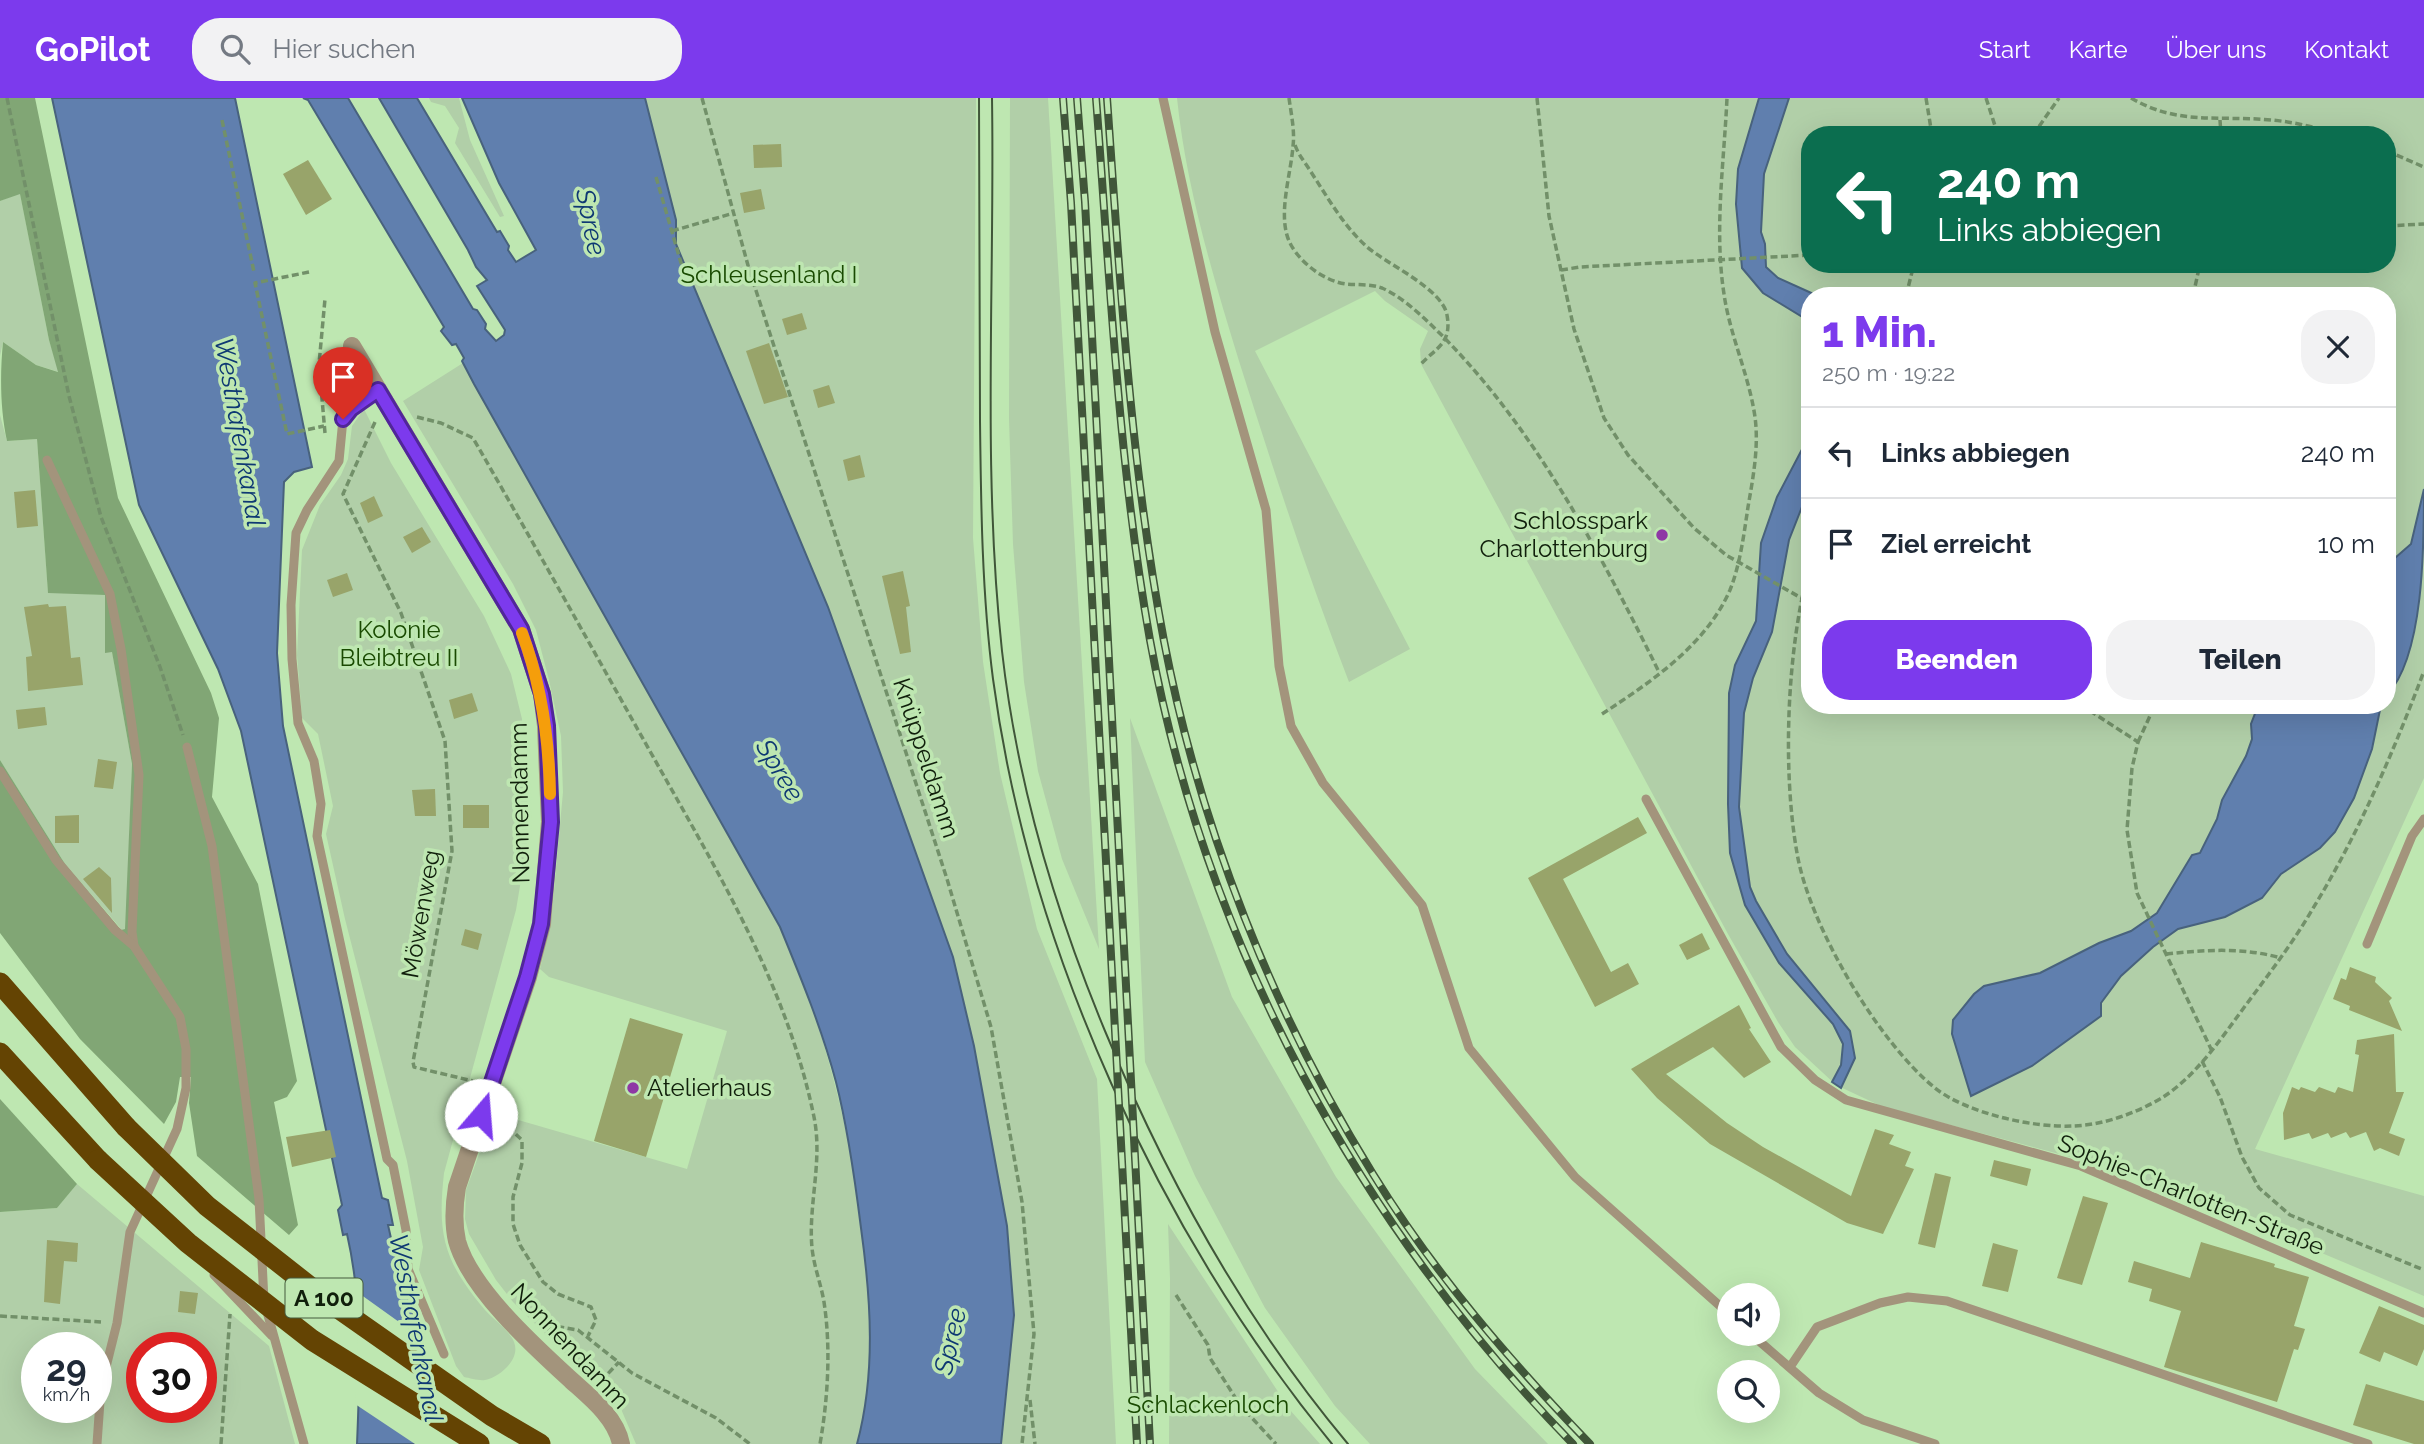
<!DOCTYPE html>
<html lang="de">
<head>
<meta charset="utf-8">
<style>
  :root { --surface:#fff; --page:#f2f2f3; --text:#1f2937; --muted:#747a83; --line:#e0e1e3; --accent:#7c3aed }
  body { margin:0; font-family:Raleway,sans-serif; background:var(--page); color:var(--text); height:100vh; display:flex; flex-direction:column; font-size:26px; white-space:nowrap }
  * { box-sizing:border-box; margin:0 }
  p { font-size:23px; color:var(--muted) }
  .icon { flex:none; width:38px; height:38px; fill:none; stroke:currentColor; stroke-width:2; stroke-linecap:round; stroke-linejoin:round }
  .map { position:relative; flex:1; overflow:hidden }
  .panel { position:absolute; left:1801px; top:189px; width:595px; height:427px; display:flex; flex-direction:column; background:var(--surface); border-radius:28px; box-shadow:0 7px 28px #0002 }
  .panel>* { flex:none }
  .banner { position:absolute; left:1801px; top:28px; width:595px; height:147px; border-radius:28px; box-shadow:0 7px 28px #0002; background:#0b6e4f; color:#fff; overflow:hidden }
  .buttons { position:absolute; left:1717px; top:1185px; display:grid; gap:14px }
  .buttons a { display:grid; place-items:center; width:63px; height:63px; border-radius:50%; background:var(--surface); box-shadow:0 7px 28px #0002; font-size:35px }
  .speed { position:absolute; left:21px; top:1234px; display:flex; gap:14px; font-size:35px; font-weight:700; text-align:center }
  .speed>* { display:grid; place-content:center; width:91px; height:91px; border-radius:50%; background:var(--surface); box-shadow:0 7px 28px #0002; line-height:1 }
  .speed small { font-size:18px; font-weight:400 }
  .speed .limit { border:10px solid #d22; background:#fff; color:#111 }
  .pin { position:absolute; display:grid; place-items:center; width:60px; height:60px; color:#fff; margin:-72px -30px; border-radius:50% 50% 50% 0; rotate:-45deg; box-shadow:0 0 7px #0007 }
  .pin .icon { rotate:45deg }
  .me { position:absolute; width:77px; margin:-38px; rotate:18deg; stroke-linejoin:round; filter:drop-shadow(0 0 5px #0008) }
  .turn { display:flex; align-items:center; gap:24px; height:147px; padding:0 21px; font-size:32px }
  .turn .icon { width:91px; height:91px; stroke-width:2.5 }
  .turn b { display:block; font-size:49px; line-height:60px }
  .round { display:grid; place-items:center; flex:none; width:74px; height:74px; border-radius:28px; background:var(--page) }
  .overview { display:flex; align-items:center; justify-content:space-between; height:119px; padding:0 21px }
  h1 { font-size:42px; font-weight:800; line-height:52px; color:var(--accent) }
  .button { display:flex; gap:14px; margin-top:auto; padding:14px 21px }
  .button a { flex:1; height:80px; border-radius:28px; background:var(--accent); color:#fff; font-size:28px; font-weight:800; line-height:80px; text-align:center }
  .button a+a { background:var(--page); color:var(--text) }
  ul { padding:0; list-style:none }
  li { display:flex; align-items:center; gap:21px; height:91px; padding:0 21px; border-top:2px solid var(--line) }
  li div { flex:1 }
  li b { display:block; font-size:26px }
  li em { font-style:normal }
  header { display:flex; align-items:center; gap:42px; box-sizing:border-box; height:98px; padding:0 35px; background:var(--accent); color:#fff }
  header strong { font-size:33px }
  nav { display:flex; gap:38px; margin-inline-start:auto; font-size:24px }
  .search { width:490px; height:63px; background:var(--page); display:flex; align-items:center; gap:18px; box-sizing:border-box; padding:0 24px; border-radius:28px; color:var(--muted); font-size:26px }
  .map>svg:first-child { display:block }
  .green { fill:#b1cfa8; fill-rule:evenodd }
  .forest { fill:#81a675 }
  .water { fill:#607fae; stroke:#48627d; stroke-width:2 }
  .pier { fill:#bee7b1 }
  .building { fill:#98a46a }
  .lines { fill:none; stroke-linecap:round; stroke-linejoin:round }
  .path { stroke:#729069; stroke-width:3.5; stroke-dasharray:7 3.5; stroke-linecap:butt }
  .lane { stroke:#a3947c; stroke-width:9 }
  .street { stroke:#a3947c; stroke-width:18 }
  .highway { stroke:#644403; stroke-width:21 }
  .tram { stroke:#405639; stroke-width:2 }
  .rail-casing { stroke:#405639; stroke-width:8 }
  .rail { stroke:#bee7b1; stroke-width:5; stroke-dasharray:16; stroke-linecap:butt }
  .highway-bridge { stroke:#644403; stroke-width:21 }
  .route-casing { stroke:#51269a; stroke-width:18 }
  .route { stroke:#7c3aed; stroke-width:12 }
  .slow { stroke:#f59e0b; stroke-width:12 }
  .poi-dot { fill:#8e38a5; stroke:#bee7b1; stroke-width:2.5 }
  .labels { text-anchor:middle; stroke-width:7; stroke-linejoin:round; paint-order:stroke }
  .shield { fill:#bee7b1; stroke:#445b3d; stroke-width:2 }
  .shield-label { font-size:23px; font-weight:bold; fill:#101f0b }
  .park-label { font-size:24px; fill:#194a01; stroke:#bee7b1 }
  .poi-label { font-size:24px; fill:#101f0b; stroke:#bee7b1; text-anchor:end }
  .street-label { font-size:24px; fill:#101f0b; stroke:#bee7b1 }
  .water-label { font-size:26px; font-style:italic; fill:#0e3873; stroke:#bee7b1 }
</style>
</head>
<body>
<header>
<strong>GoPilot</strong>
<div class="search"><svg class="icon" aria-label="search" viewBox="0 0 24 24"><circle cx="10" cy="10" r="6"/><path d="M15 15l6 6"/></svg>Hier suchen</div>
<nav><a>Start</a><a>Karte</a><a>Über uns</a><a>Kontakt</a></nav>
</header>
<div class="map">
<svg width="2424" height="1346" viewBox="0 0 2424 1346">
  <rect width="100%" height="100%" fill="#bee7b1"/>
  <!-- green -->
  <g class="green">
    <polygon points="429,0 459,0 470,42 504,118 500,119 455,45 459,30 445,8 431,4"/>
    <polygon points="645,0 976,0 973,440 983,564 1000,675 1037,831 1097,981 1116,1346 1001,1346 1014,1217 1007,1128 974,948 953,859 828,509 676,146 676,122"/>
    <polygon points="1010,0 1048,0 1099,851 1062,761 1038,673 1024,584 1013,446 1009,321"/>
    <path d="M1177,0H2424V680L2255,1051L2424,1098V1198L2229,1116L2104,1068L1883,1009L1836,987L1795,949L1778,924L1728,836L1421,266L1420,251L1428,233L1385,203L1375,193L1255,253L1410,551L1349,584C1308,478 1273,371 1239,263C1213,178 1186,89 1177,0ZM1810,37H2387V166H1810ZM1810,198H2387V607H1810Z"/>
    <polygon points="20,95 49,242 59,274 36,267 3,244 0,258 0,103"/>
    <path d="M463,265L780,830C791,855 804,881 812,908C853,1033 890,1217 857,1346H636L621,1311L513,1204L496,1182L469,1136L465,1121L466,1092L494,1015L687,1071L727,933L549,879L540,871L551,825L563,694L561,638L549,582L536,532L513,486L403,303Z"/>
    <path d="M364,311L391,365L484,518L511,576L522,621L528,718L527,746L516,812L444,1075C437,1138 444,1163 485,1212C493,1221 510,1233 514,1244C521,1261 500,1279 485,1282C479,1283 470,1280 464,1279L456,1268L419,1172L423,1149L407,1063L345,821L326,736L333,708L318,636L302,620L297,557L302,452L320,407L341,377L348,361L352,328Z"/>
    <polygon points="0,317 7,343 37,341 48,494 105,497 105,554 112,553 132,666 126,831 122,832 65,766 0,662"/>
    <polygon points="1130,620 1232,899 1336,1079 1475,1271 1548,1346 1370,1346 1335,1308 1265,1210 1195,1078 1145,964"/>
    <path d="M77,1086L269,1248L295,1346H0V1114L57,1110ZM37,1250H96V1309H37ZM142,1250H201V1309H142Z"/>
    <polygon points="1168,1126 1290,1312 1320,1346 1169,1346 1170,1181"/>
  </g>
  <!-- forest -->
  <g class="forest">
    <path d="M0,0H35L118,400L211,595L219,620L212,699L258,786L297,983L287,999L274,1004L298,1127L289,1137L197,1058L189,1005L191,979H180L176,1004L164,1026L80,941L0,835V662L65,766L121,832L125,831L132,666L112,554L105,555V497L48,495L37,341L7,343C0,311 0,276 3,244L36,267L58,274L49,242L20,96L0,103Z"/>
    <polygon points="0,1001 77,1086 57,1110 0,1114"/>
  </g>
  <!-- water -->
  <g class="water">
    <path d="M52,0H235L312,369L294,374L284,384L277,555L283,628L382,1100L388,1102L393,1127H388C404,1205 434,1276 472,1346H357C360,1275 363,1206 347,1136L343,1137L338,1112L342,1107L241,633L218,571L139,407Z"/>
    <path d="M303,0H348L473,211L477,212L486,226L485,231L496,243L504,237L505,232L477,188L487,182L476,169L468,152L379,0H417L497,134L500,133L509,148L508,152L516,164L536,152L499,85L462,0H645L676,122V146L828,509L953,859L974,948L1007,1128L1014,1217L1001,1346H857C876,1275 871,1202 861,1130C855,1082 848,1031 836,984C822,931 801,880 780,829L474,286L462,263L464,260L456,246L452,247L441,233L444,229L308,2Z"/>
    <polygon points="1759,0 1789,0 1764,76 1761,134 1765,146 1766,169 1778,180 1818,198 1810,198 1809,223 1763,195 1742,170 1736,106 1738,71"/>
    <polygon points="1809,338 1809,391 1789,442 1772,534 1753,580 1744,615 1739,709 1750,789 1756,803 1787,856 1850,933 1855,960 1841,990 1832,984 1841,967 1843,946 1833,926 1779,865 1745,807 1730,755 1728,706 1729,595 1735,567 1756,523 1761,445 1777,399"/>
    <path d="M2424,391C2424,448 2424,558 2387,597V467L2411,446Z"/>
    <polygon points="2266,607 2381,607 2372,651 2354,700 2335,734 2320,750 2281,776 2262,800 2225,819 2178,831 2153,849 2121,878 2101,905 2101,918 2032,968 1971,998 1952,936 1953,922 1974,896 1984,888 2040,875 2099,845 2131,833 2157,815 2192,757 2200,755 2217,721 2222,702 2246,658 2252,641 2251,626 2256,613 2263,611"/>
  </g>
  <!-- pier -->
  <polygon class="pier" points="353,1191 427,1244 447,1293 476,1346 415,1346 355,1306 358,1236"/>
  <!-- building -->
  <g class="building">
    <polygon points="781,46 782,69 754,70 753,47"/>
    <polygon points="308,62 332,101 306,117 283,76"/>
    <polygon points="761,91 765,111 744,115 740,95"/>
    <polygon points="802,215 807,231 787,237 782,221"/>
    <polygon points="769,245 788,299 764,306 746,253"/>
    <polygon points="829,287 835,305 818,310 813,292"/>
    <polygon points="860,357 865,379 848,383 843,362"/>
    <polygon points="35,392 38,428 17,430 14,394"/>
    <polygon points="374,398 383,418 368,425 360,405"/>
    <polygon points="422,429 431,444 412,455 403,439"/>
    <polygon points="903,473 910,508 906,509 911,554 900,556 882,478"/>
    <polygon points="347,475 353,492 333,499 327,482"/>
    <polygon points="48,506 49,509 66,508 71,560 80,559 83,587 28,593 26,559 32,558 24,509"/>
    <polygon points="472,595 478,613 454,621 449,602"/>
    <polygon points="45,609 47,627 18,631 16,612"/>
    <polygon points="98,661 117,664 113,691 94,689"/>
    <polygon points="435,691 436,718 415,718 412,692"/>
    <rect x="463" y="707" width="26" height="23"/>
    <polygon points="79,717 79,745 55,745 55,718"/>
    <polygon points="1638,719 1647,735 1563,781 1611,874 1628,865 1639,886 1595,909 1528,780"/>
    <polygon points="99,769 111,780 112,815 83,781"/>
    <polygon points="465,831 482,836 478,852 461,847"/>
    <polygon points="1702,835 1710,851 1687,862 1679,847"/>
    <polygon points="2350,869 2376,879 2375,884 2392,900 2389,903 2402,933 2349,912 2350,908 2333,901 2341,880 2346,882"/>
    <polygon points="1739,907 1751,930 1749,931 1771,964 1744,980 1713,949 1666,976 1727,1025 1763,1049 1851,1098 1875,1031 1894,1037 1889,1046 1911,1054 1905,1068 1914,1071 1883,1136 1847,1125 1710,1046 1657,1000 1631,971"/>
    <polygon points="630,920 683,936 646,1059 594,1043"/>
    <polygon points="2394,936 2396,994 2404,994 2389,1035 2405,1041 2399,1058 2380,1050 2374,1053 2366,1034 2350,1040 2346,1034 2331,1040 2328,1035 2312,1041 2309,1035 2284,1042 2283,1015 2292,989 2299,992 2301,989 2315,994 2319,989 2335,995 2338,989 2353,994 2359,957 2355,956 2357,942"/>
    <polygon points="330,1032 336,1059 292,1069 286,1039"/>
    <polygon points="1994,1062 2031,1071 2027,1088 1990,1078"/>
    <polygon points="1935,1075 1951,1079 1935,1150 1918,1146"/>
    <polygon points="2083,1098 2108,1105 2082,1187 2057,1180"/>
    <polygon points="47,1142 78,1145 77,1164 64,1163 60,1206 44,1204"/>
    <polygon points="2201,1144 2275,1166 2274,1169 2309,1179 2294,1228 2305,1231 2298,1252 2294,1251 2277,1304 2164,1269 2181,1213 2149,1203 2152,1191 2128,1184 2134,1163 2190,1180"/>
    <polygon points="1993,1145 2018,1152 2008,1194 1982,1188"/>
    <polygon points="180,1193 198,1195 195,1216 178,1214"/>
    <polygon points="2379,1208 2424,1227 2424,1251 2417,1268 2384,1254 2380,1264 2359,1255"/>
    <polygon points="2366,1286 2424,1303 2424,1346 2414,1346 2353,1327"/>
  </g>
  <g class="lines">
    <!-- path -->
    <g class="path">
      <polyline points="7,0 69,298 101,419 160,569 183,637"/>
      <polyline points="702,0 749,171 947,781 991,929 1022,1104 1034,1236 1022,1346"/>
      <path d="M1289,0C1291,15 1295,33 1293,48C1291,77 1276,120 1291,147C1301,165 1324,183 1346,186C1358,187 1371,186 1382,190C1398,197 1413,210 1425,221C1529,318 1597,449 1659,574"/>
      <polyline points="1537,0 1549,118 1574,231 1604,320 1628,357 1694,430 1726,457 1810,505"/>
      <polyline points="1926,0 1932,37"/>
      <polyline points="1986,0 1998,37"/>
      <path d="M2131,0C2179,28 2219,17 2271,22C2295,24 2318,30 2341,37"/>
      <polyline points="222,22 254,174"/>
      <polyline points="2220,22 2221,37"/>
      <polyline points="2033,37 2059,0"/>
      <path d="M1295,47C1299,58 1305,64 1311,74C1328,100 1343,127 1366,148C1386,166 1442,190 1447,217C1452,245 1437,249 1421,266"/>
      <polyline points="2387,53 2424,69"/>
      <polyline points="656,79 686,182"/>
      <polyline points="2387,128 2424,126"/>
      <polyline points="672,133 734,115"/>
      <polyline points="1561,172 1580,169 1810,157"/>
      <polyline points="309,174 255,185 287,336 324,328"/>
      <polyline points="1906,198 1914,166"/>
      <polyline points="2193,198 2200,166"/>
      <path d="M417,319L441,325L473,340C533,444 592,550 651,655C716,771 787,887 814,1019C823,1063 808,1107 812,1150C814,1169 821,1186 824,1204C831,1250 828,1300 820,1346"/>
      <polyline points="375,324 343,396 401,515 445,643 452,753 413,964 414,969 473,983"/>
      <polyline points="325,335 319,266 325,201"/>
      <path d="M1810,467C1787,548 1782,671 1797,755C1809,827 1878,944 1935,990C1966,1015 2033,1030 2073,1028C2103,1027 2134,1016 2160,1001C2193,981 2218,945 2240,915C2265,881 2291,848 2312,812C2358,737 2393,655 2424,573"/>
      <polyline points="2081,607 2138,644 2132,670 2127,732 2137,795 2212,953"/>
      <path d="M1602,616C1651,584 1706,547 1730,492C1740,467 1744,436 1748,409C1753,380 1759,349 1755,319C1749,277 1730,238 1724,196C1714,132 1724,65 1727,0"/>
      <polyline points="2138,644 2155,607"/>
      <path d="M2166,856C2205,852 2242,849 2281,860"/>
      <polyline points="2202,963 2220,999 2242,1059 2259,1090 2290,1117 2424,1172"/>
      <polyline points="499,1024 507,1028 522,1042 522,1065 513,1099 513,1126 520,1147 543,1184 558,1196 591,1209 596,1222 588,1238"/>
      <polyline points="1176,1197 1208,1247 1210,1260 1240,1307 1276,1346"/>
      <polyline points="0,1218 101,1224"/>
      <polyline points="547,1232 560,1229 578,1232 632,1275 716,1320 750,1346"/>
      <polyline points="601,1283 619,1264"/>
      <polyline points="1030,1302 1035,1346"/>
      <polyline points="221,1346 230,1216"/>
    </g>
    <!-- lane -->
    <g class="lane">
      <polyline points="1163,0 1215,234 1266,412 1279,568 1291,628 1323,685 1422,807 1469,950 1575,1079 1729,1216"/>
      <polyline points="378,292 351,311 343,321 339,363 307,412 296,435 291,507 292,561 298,625 314,663 321,706 317,738 387,1061 393,1067 406,1132 408,1171 444,1256"/>
      <polyline points="47,362 110,496 121,551 139,677 132,834 134,848"/>
      <polyline points="187,649 212,748 259,1101 264,1203 304,1346"/>
      <polyline points="0,673 56,762 115,832 134,848 180,919 186,951 186,990 177,1031 130,1134 117,1225 101,1289 97,1346"/>
      <polyline points="1646,701 1781,949 1815,982 1846,1002 2081,1068 2424,1215"/>
      <polyline points="2367,846 2412,738 2424,721"/>
      <polyline points="214,1177 272,1238"/>
      <polyline points="1751,1236 1819,1295 1863,1322 1935,1346"/>
      <polyline points="1790,1269 1817,1229 1880,1205 1908,1199 1947,1203 2368,1346"/>
    </g>
    <!-- street -->
    <path class="street" d="M352,248L521,531L542,596L546,628L550,724L542,826L528,879L457,1089C454,1107 453,1125 457,1143C470,1191 536,1250 572,1283C591,1300 616,1320 621,1346"/>
    <!-- highway -->
    <g class="highway">
      <polyline points="0,885 126,1029"/>
      <polyline points="0,955 98,1062"/>
    </g>
    <!-- tram -->
    <g class="tram">
      <path d="M979,0C980,108 979,215 980,323C981,409 982,496 993,581C1029,851 1160,1136 1332,1346"/>
      <path d="M992,0C995,184 982,370 1002,553C1017,686 1054,810 1105,933C1167,1082 1244,1222 1348,1346"/>
    </g>
    <!-- rail casing -->
    <g class="rail-casing">
      <g id="rail">
        <polyline points="1063,0 1071,105 1137,1346"/>
        <polyline points="1077,0 1085,104 1150,1346"/>
        <path d="M1096,0C1110,181 1118,363 1150,542C1205,845 1359,1127 1573,1346"/>
        <path d="M1107,0C1120,181 1130,364 1164,543C1200,730 1273,915 1373,1076C1434,1175 1510,1263 1590,1346"/>
      </g>
    </g>
    <!-- rail -->
    <use href="#rail" class="rail"/>
    <!-- highway-bridge -->
    <g class="highway-bridge">
      <polyline points="126,1029 207,1108 328,1203 492,1318 540,1346"/>
      <polyline points="98,1062 188,1145 312,1242 479,1346"/>
    </g>
  </g>
  <g class="lines">
    <!-- route casing -->
    <g class="route-casing">
      <polyline id="route" points="343,321 351,311 378,292 521,531 542,596 547,628 551,724 541,826 527,879 481,1017"/>
    </g>
    <!-- route -->
    <use href="#route" class="route"/>
    <!-- slow -->
    <path class="slow" d="M522,535C542,588 549,640 550,696"/>
  </g>
  <!-- markers -->
  <g class="poi-dot">
    <circle cx="1662" cy="437" r="7"/>
    <circle cx="633" cy="990" r="7"/>
  </g>
  <g class="labels">
    <!-- shield labels -->
    <rect class="shield" x="285.5" y="1180.5" width="77" height="39" rx="5"/>
    <g class="shield-label">
      <text x="324" y="1208">A 100</text>
    </g>
    <!-- park labels -->
    <g class="park-label">
      <text x="769" y="185">Schleusenland I</text>
      <text x="399" y="540">Kolonie<tspan x="399" dy="28">Bleibtreu II</tspan></text>
      <text x="1208" y="1315">Schlackenloch</text>
    </g>
    <!-- poi labels -->
    <g class="poi-label">
      <text x="1648" y="431">Schlosspark<tspan x="1648" dy="28">Charlottenburg</tspan></text>
      <text x="647" y="998" text-anchor="start">Atelierhaus</text>
    </g>
    <!-- street labels -->
    <g class="street-label">
      <text transform="translate(926 660) rotate(72)" y="8">Knüppeldamm</text>
      <text transform="translate(520 705) rotate(-91)" y="8">Nonnendamm</text>
      <text transform="translate(421 816) rotate(-80)" y="8">Möwenweg</text>
      <text transform="translate(2191 1097) rotate(22)" y="8">Sophie-Charlotten-Straße</text>
      <text transform="translate(570 1248) rotate(47)" y="8">Nonnendamm</text>
    </g>
    <!-- water labels -->
    <g class="water-label">
      <text transform="translate(591 124) rotate(79)" y="9">Spree</text>
      <text transform="translate(240 334) rotate(80)" y="9">Westhafenkanal</text>
      <text transform="translate(780 672) rotate(59)" y="9">Spree</text>
      <text transform="translate(416 1230) rotate(79)" y="9">Westhafenkanal</text>
      <text transform="translate(950 1243) rotate(-77)" y="9">Spree</text>
    </g>
  </g>
</svg>
<div class="buttons">
<a><svg class="icon" aria-label="sound" viewBox="0 0 24 24"><path d="M4 9h4l5-4v14l-5-4H4zM17 9q2 3 0 6"/></svg></a>
<a><svg class="icon" aria-label="search" viewBox="0 0 24 24"><circle cx="10" cy="10" r="6"/><path d="M15 15l6 6"/></svg></a>
</div>
<div class="speed"><div>29<small>km/h</small></div><div class="limit">30</div></div>
<div class="pin" style="left:343px;top:321px;background:#d93025"><svg class="icon" aria-label="arrive" viewBox="0 0 24 24"><path d="M6 21V4h12l-3 4 3 4H6"/></svg></div>
<svg class="me" style="left:481px;top:1017px" viewBox="-20 -20 40 40"><circle r="19" fill="#fff"/><path d="M0-13L10 11 0 6-10 11z" fill="#7c3aed"/></svg>
<div class="banner">
<div class="turn"><svg class="icon" aria-label="left" viewBox="0 0 24 24"><path d="M17 20v-9H6M10 6l-5 5 5 5"/></svg><div><b>240 m</b>Links abbiegen</div></div>
</div>
<section class="panel">
<div class="overview"><div><h1>1 Min.</h1><p>250 m · 19:22</p></div><a class="round"><svg class="icon" aria-label="close" viewBox="0 0 24 24"><path d="M6 6l12 12M18 6L6 18"/></svg></a></div>
<ul>
<li><svg class="icon" aria-label="left" viewBox="0 0 24 24"><path d="M17 20v-9H6M10 6l-5 5 5 5"/></svg><div><b>Links abbiegen</b></div><em>240 m</em></li>
<li><svg class="icon" aria-label="arrive" viewBox="0 0 24 24"><path d="M6 21V4h12l-3 4 3 4H6"/></svg><div><b>Ziel erreicht</b></div><em>10 m</em></li>
</ul>
<div class="button"><a>Beenden</a><a>Teilen</a></div>
</section>
</div>
</body>
</html>
